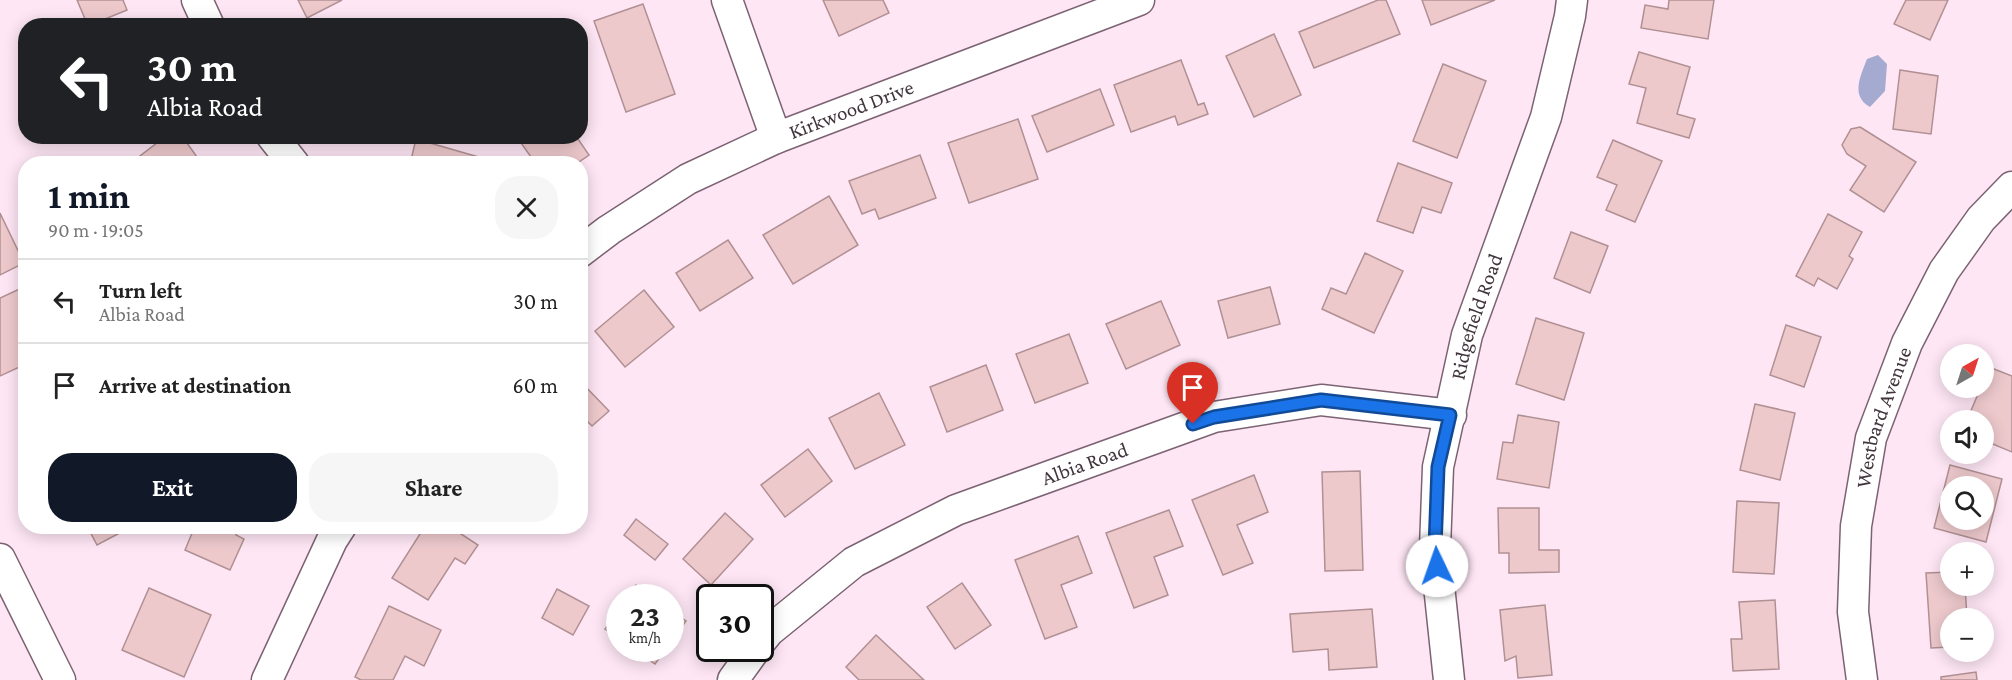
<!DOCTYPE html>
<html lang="en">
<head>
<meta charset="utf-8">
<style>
  :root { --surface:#fff; --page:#f6f6f6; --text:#222; --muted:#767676; --line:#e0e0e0; --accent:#111827 }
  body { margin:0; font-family:"Crimson Pro",serif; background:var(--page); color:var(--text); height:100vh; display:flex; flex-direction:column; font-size:22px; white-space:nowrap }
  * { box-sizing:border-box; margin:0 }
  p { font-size:20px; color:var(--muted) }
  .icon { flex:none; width:33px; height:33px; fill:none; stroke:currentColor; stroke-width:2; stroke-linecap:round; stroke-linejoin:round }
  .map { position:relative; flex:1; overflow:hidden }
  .details { position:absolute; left:18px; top:156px; width:570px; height:378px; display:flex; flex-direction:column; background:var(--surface); border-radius:24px; box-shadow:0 3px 15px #0003 }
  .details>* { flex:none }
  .top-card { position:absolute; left:18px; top:18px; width:570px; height:126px; border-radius:24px; box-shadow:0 3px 15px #0003; background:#202124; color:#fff; overflow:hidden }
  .needle { width:39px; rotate:39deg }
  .fabs { position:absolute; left:1940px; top:344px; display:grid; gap:12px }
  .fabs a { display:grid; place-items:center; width:54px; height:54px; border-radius:50%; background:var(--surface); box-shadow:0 3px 15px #0003; font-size:30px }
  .speed { position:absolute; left:606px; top:584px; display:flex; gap:12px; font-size:30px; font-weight:700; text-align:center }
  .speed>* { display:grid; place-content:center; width:78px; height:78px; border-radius:50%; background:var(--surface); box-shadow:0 3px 15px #0003; line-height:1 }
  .speed small { font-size:15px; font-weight:400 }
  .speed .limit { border:3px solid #111; border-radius:9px; background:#fff; color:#111 }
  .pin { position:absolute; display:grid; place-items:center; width:51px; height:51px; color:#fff; margin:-62px -26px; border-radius:50% 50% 50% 0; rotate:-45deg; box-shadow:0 0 6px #0007 }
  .pin .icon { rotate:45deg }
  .me { position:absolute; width:66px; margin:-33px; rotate:357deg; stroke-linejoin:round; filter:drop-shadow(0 0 4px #0008) }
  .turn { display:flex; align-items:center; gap:21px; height:126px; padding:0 30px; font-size:27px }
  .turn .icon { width:78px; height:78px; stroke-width:2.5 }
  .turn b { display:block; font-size:42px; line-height:51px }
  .round { display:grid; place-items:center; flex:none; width:63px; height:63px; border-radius:24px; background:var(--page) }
  .overview { display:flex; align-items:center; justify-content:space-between; height:102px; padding:0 30px }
  h1 { font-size:36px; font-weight:700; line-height:45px; color:var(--accent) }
  .primary-button { display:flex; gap:12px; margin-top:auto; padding:12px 30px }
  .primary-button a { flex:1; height:69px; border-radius:24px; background:var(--accent); color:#fff; font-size:24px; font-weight:700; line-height:69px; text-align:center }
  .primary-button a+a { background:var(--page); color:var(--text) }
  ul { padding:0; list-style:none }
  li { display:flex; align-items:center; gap:18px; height:84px; padding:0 30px; border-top:2px solid var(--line) }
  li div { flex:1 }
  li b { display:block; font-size:22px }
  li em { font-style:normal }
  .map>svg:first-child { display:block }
  .water { fill:#a4aad0 }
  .building { fill:#edc9cc; stroke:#b19093; stroke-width:1.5; fill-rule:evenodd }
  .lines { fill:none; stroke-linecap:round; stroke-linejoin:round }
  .street-casing { stroke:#7c6373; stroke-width:33 }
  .street { stroke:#fff; stroke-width:30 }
  .route-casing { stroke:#114b97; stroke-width:15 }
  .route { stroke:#1a73e8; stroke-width:10 }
  .labels { text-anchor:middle; stroke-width:5; stroke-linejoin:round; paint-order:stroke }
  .street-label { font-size:21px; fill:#40353c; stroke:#fbfbfb }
</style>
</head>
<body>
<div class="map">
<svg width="2012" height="680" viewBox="0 0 2012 680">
  <rect width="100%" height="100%" fill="#fee6f5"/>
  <!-- water -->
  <path class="water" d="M1878,55L1887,64L1885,91L1870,107C1850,96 1861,75 1867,59Z"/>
  <!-- building -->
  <g class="building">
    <polygon points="77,0 123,0 127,10 88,26"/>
    <polygon points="298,0 342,0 307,18"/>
    <polygon points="823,0 883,0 889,13 839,36"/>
    <polygon points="1378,0 1386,0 1400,34 1314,68 1299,32"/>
    <polygon points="1422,0 1495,0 1431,25"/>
    <polygon points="1669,0 1714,0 1708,39 1641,28 1645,5 1668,9"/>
    <polygon points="1906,0 1948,0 1930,40 1894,24"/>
    <polygon points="643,4 675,94 626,112 594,21"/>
    <polygon points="1274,34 1301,95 1254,117 1226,56"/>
    <polygon points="1639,52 1690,67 1677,114 1695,119 1689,138 1637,123 1646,88 1629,84"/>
    <polygon points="1181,60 1198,105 1204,103 1208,114 1178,125 1175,116 1131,132 1114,85"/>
    <polygon points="1443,64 1486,81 1457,158 1413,141"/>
    <polygon points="1900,70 1938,76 1931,134 1893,129"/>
    <polygon points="1100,89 1114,125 1047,152 1032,116"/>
    <polygon points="1018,119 1038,179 969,203 948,143"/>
    <polygon points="1860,127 1916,162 1884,212 1850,190 1866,166 1847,154 1842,145 1851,129"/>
    <polygon points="166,136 182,136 202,164 145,164 140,156"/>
    <polygon points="530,136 576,136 589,155 576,164 536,164 521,143"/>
    <polygon points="416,139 503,164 410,164"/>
    <polygon points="1613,140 1662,161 1635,222 1606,210 1617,185 1597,177"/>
    <polygon points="920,155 936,198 879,219 875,209 862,214 849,181"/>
    <polygon points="1398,163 1452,183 1441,213 1422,207 1413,233 1377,221"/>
    <polygon points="829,196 858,245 793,284 763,235"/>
    <polygon points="0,213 24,263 0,275"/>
    <polygon points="1828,214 1862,232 1849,256 1853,259 1837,289 1818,278 1814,286 1796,276"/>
    <polygon points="1571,232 1608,246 1590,293 1554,278"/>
    <polygon points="728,240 753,278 700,311 676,273"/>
    <polygon points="1365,253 1403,271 1374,333 1322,309 1331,288 1346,294"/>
    <polygon points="26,286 26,364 0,376 0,298"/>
    <polygon points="1270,287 1280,324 1228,338 1218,301"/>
    <polygon points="644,290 674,327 625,367 595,331"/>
    <polygon points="1161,301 1180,345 1126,369 1106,324"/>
    <polygon points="1536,318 1584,333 1564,400 1516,384"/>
    <polygon points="1786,325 1821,337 1804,387 1770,375"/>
    <polygon points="1069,334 1088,383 1035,403 1016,354"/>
    <polygon points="986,365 1003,410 947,432 930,387"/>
    <polygon points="1989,367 2012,376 2012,452 1983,440 1983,420 1967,420 1981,387 1983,387 1983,381"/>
    <polygon points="580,381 609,411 592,426 584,418 580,421"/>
    <polygon points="879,393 905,445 855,469 829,418"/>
    <polygon points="1755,404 1795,413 1780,480 1740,470"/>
    <polygon points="1518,415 1559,422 1549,488 1497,479 1503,442 1513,443"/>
    <polygon points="808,449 832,481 785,517 761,485"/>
    <path d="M1950,465L2002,479L1986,542L1934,528ZM1950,486H1983V519H1950Z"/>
    <polygon points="1360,471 1363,570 1325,571 1322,472"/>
    <polygon points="1254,475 1268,512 1237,525 1253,563 1223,575 1192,500"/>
    <polygon points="1737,501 1779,503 1774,574 1733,572"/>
    <polygon points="1498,508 1539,508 1539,550 1559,550 1559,572 1509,573 1509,553 1499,553"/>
    <polygon points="1169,510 1183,546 1154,557 1168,595 1134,608 1106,533"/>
    <polygon points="725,513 753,539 711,585 683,559"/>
    <polygon points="636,519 668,544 655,560 624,535"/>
    <polygon points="87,526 131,526 131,527 97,545"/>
    <polygon points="195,526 240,526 236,535 244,539 230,570 185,550"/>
    <polygon points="425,526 449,526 478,545 465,564 455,558 428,600 392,578"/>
    <polygon points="1078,536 1092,573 1061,585 1077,627 1045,639 1015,560"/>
    <polygon points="1950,572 1950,585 1965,585 1967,618 1950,618 1950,647 1931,648 1926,573"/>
    <polygon points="962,583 991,625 955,649 927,607"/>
    <polygon points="636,585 653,597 628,597"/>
    <polygon points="149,588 211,615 184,677 122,650"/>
    <polygon points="557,589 589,606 573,635 542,618"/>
    <polygon points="1775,600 1779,669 1733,671 1731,639 1742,639 1739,602"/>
    <polygon points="1545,605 1552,675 1518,678 1516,656 1505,661 1500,610"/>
    <polygon points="389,606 441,630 424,666 405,656 393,680 361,680 355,677"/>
    <polygon points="620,609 620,639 605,629"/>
    <polygon points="1372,609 1377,667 1329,670 1328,649 1293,652 1290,614"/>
    <polygon points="670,610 686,621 670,643"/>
    <polygon points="876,635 924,680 859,680 846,667"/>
    <polygon points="632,648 667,648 655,664"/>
    <polygon points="1976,672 1977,680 1941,680 1941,677"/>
  </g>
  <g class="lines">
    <!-- street casing -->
    <g class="street-casing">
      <g id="street">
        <polyline points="197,0 209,26"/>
        <polyline points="727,0 776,138"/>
        <polyline points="272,136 294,164"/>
        <path id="s1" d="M580,252L609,230L688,179L776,138L1139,0"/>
        <polyline points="0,559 60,680"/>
        <path id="s2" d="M760,642L769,631L854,562L956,510L1214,417L1321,400L1451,415"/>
        <polyline points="267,680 332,540 341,526"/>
        <polyline points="733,680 756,648"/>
        <path id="s3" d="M1449,680L1435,548L1438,467L1467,335L1546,117L1570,16L1572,0"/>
        <path id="s4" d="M1862,680L1853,612L1856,526L1871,438L1907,343L1944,271L1981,219L2012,187"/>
      </g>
    </g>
    <!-- street -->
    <use href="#street" class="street"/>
  </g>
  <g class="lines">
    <!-- route casing -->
    <g class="route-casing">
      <polyline id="route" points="1193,424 1214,417 1321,400 1450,415 1438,467 1435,548 1437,566"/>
    </g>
    <!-- route -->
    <use href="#route" class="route"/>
  </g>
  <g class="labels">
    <!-- street labels -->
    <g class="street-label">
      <text dy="7" stroke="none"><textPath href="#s1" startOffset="308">Kirkwood Drive</textPath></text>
      <text dy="7" stroke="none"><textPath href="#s3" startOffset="369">Ridgefield Road</textPath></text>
      <text dy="7" stroke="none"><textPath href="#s4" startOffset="267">Westbard Avenue</textPath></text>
      <text dy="7" stroke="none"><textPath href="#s2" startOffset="375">Albia Road</textPath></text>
    </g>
  </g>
</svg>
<div class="fabs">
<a><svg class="needle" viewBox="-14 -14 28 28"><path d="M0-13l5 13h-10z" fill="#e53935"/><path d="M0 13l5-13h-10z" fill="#767676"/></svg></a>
<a><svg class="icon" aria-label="sound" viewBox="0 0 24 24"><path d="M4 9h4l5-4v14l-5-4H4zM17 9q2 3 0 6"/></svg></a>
<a><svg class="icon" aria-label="search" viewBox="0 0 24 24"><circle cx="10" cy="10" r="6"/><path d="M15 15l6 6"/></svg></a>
<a>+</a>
<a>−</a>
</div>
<div class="speed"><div>23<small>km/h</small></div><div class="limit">30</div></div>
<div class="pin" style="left:1193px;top:424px;background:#d93025"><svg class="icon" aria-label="arrive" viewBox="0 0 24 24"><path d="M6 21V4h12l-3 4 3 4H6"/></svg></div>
<svg class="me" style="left:1437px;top:566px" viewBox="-20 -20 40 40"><circle r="19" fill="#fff"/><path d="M0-13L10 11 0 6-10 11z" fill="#1a73e8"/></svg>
<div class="top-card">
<div class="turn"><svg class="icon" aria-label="left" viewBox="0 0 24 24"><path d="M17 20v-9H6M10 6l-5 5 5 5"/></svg><div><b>30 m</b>Albia Road</div></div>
</div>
<section class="details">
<div class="overview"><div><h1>1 min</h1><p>90 m · 19:05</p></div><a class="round"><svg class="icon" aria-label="close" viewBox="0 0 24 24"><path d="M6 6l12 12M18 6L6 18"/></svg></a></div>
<ul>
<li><svg class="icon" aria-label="left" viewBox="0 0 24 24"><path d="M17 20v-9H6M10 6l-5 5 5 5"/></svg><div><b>Turn left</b><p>Albia Road</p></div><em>30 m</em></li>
<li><svg class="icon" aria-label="arrive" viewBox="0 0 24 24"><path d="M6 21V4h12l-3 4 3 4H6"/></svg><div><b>Arrive at destination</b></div><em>60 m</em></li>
</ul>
<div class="primary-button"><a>Exit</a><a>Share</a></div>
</section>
</div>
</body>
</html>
